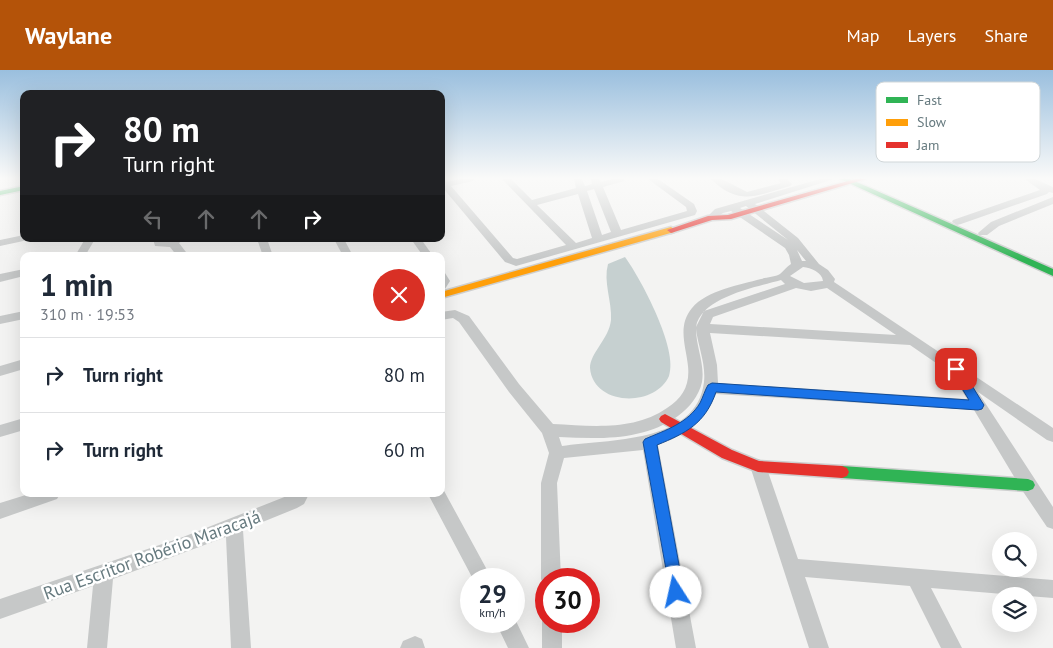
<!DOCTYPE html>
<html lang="en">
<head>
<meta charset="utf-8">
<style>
  :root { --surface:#fff; --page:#f6f6f7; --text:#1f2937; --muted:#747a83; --line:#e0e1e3; --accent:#b45309 }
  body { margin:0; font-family:"PT Sans",sans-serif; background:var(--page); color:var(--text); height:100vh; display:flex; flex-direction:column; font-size:19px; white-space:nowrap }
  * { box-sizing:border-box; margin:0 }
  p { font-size:16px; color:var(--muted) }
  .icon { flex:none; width:28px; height:28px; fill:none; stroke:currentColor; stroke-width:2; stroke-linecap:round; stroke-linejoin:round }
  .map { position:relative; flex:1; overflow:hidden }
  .details { position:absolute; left:20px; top:182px; width:425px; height:245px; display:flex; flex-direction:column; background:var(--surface); border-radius:10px; box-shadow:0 5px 20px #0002 }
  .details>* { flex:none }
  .top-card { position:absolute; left:20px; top:20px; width:425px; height:152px; border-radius:10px; box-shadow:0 5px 20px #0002; background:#202124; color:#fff; overflow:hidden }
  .fabs { position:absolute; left:992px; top:462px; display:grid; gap:10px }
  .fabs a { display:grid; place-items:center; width:45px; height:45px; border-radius:50%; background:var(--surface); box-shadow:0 5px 20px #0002; font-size:25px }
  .speed { position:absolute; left:460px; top:498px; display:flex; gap:10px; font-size:25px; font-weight:700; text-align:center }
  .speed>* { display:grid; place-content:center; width:65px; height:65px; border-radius:50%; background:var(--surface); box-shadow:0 5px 20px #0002; line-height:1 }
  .speed small { font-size:12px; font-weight:400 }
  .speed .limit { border:8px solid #d22; background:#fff; color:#111 }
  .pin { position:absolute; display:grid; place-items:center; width:42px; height:42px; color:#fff; margin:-21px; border-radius:10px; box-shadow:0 2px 8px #0006 }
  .me { position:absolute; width:55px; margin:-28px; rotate:350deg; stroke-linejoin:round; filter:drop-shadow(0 0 4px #0008) }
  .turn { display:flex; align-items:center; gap:18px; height:105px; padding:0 20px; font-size:22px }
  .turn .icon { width:65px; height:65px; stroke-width:2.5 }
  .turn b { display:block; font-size:35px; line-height:42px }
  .lanes { display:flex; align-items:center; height:48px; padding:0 20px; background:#0003; justify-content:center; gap:25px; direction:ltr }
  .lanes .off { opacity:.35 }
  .round { display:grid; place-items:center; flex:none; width:52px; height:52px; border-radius:26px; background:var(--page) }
  .overview { display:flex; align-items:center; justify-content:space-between; height:85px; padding:0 20px }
  h1 { font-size:30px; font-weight:700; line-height:38px }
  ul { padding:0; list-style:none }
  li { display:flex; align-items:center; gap:15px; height:75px; padding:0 20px; border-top:1px solid var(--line) }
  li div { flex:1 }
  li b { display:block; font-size:19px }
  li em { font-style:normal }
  header { display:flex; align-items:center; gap:30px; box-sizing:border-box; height:70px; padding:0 25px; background:var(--accent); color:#fff }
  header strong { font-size:24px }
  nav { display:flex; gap:28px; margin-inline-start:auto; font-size:18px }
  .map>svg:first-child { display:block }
  .water { fill:#c6d0d0 }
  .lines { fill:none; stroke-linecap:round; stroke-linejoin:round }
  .fast-casing { stroke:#cecfcf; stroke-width:3 }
  .slow-casing { stroke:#cecfcf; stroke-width:3 }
  .jam-casing { stroke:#cecfcf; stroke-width:3 }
  .street { fill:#c6c8c8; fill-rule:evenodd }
  .fast { fill:#30b455; fill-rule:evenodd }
  .slow { fill:#ff9f0a; fill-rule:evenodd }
  .jam { fill:#e5322d; fill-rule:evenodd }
  .route { fill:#1a73e8; stroke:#114b97 }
  .labels { text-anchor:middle; stroke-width:5; stroke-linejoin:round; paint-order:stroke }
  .near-street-label { font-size:18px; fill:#667a7f; stroke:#fff }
  .key { fill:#fff; stroke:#d1d7d9; stroke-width:1 }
  .key-label { font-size:14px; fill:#667a7f }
</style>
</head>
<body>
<header>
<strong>Waylane</strong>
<nav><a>Map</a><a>Layers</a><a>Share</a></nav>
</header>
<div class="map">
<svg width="1053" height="578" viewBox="0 0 1053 578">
  <rect width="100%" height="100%" fill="#f3f3f2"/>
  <!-- water -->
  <path class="water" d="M625,187C641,209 679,280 669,306C655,338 593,336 590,298C590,283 609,269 611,250C612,231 603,212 608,194Z"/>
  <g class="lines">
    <!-- fast casing -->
    <g class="fast-casing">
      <g id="fast">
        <polygon points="840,109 850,109 1053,199 1053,206"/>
        <polygon points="24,116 24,120 0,125 0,121"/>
        <polygon points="842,396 1028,409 1033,411 1035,415 1033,419 1028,421 842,408 837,406 835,402 837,398"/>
      </g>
    </g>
    <!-- slow casing -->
    <g class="slow-casing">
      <polygon id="slow" points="671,157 675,160 674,162 441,228 441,222"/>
    </g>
    <!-- jam casing -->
    <g class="jam-casing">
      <g id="jam">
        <polygon points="855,109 866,109 731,149 712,150 671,163 667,160 708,146 728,145"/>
        <polygon points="665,344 732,380 759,391 842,396 847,398 849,402 847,406 842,408 758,402 722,388 661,352 659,349 661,346"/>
      </g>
    </g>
    <!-- street -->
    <g class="street">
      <path d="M441,109H445L447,112L460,109H474L473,111L451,116L513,188L517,189L566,175L502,109H511L532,130L576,118L574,109H582L585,116L592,114L591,109H599L601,112L612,109H625L624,111L603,117L621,160L687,141L686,137L648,109H658L694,134L697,141L695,145L516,196L505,192L443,118L441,119ZM594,119L611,162L602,165L587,121ZM578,124L592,168L576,173L537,135Z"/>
      <path d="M711,109H722L747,122L781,113L778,109H787L792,114L790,116C758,125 739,137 711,109Z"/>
      <path d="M820,109H834L755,134L798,168L819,194L828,200L835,209L834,212L1053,358V372L1047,370L978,322L1053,437V459L1047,457L1022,420L974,340L716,324C705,351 686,365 658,375L696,578H676L643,380L564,388L557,413L561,509H546V516H544L541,509V413L549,383L542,363L509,322L459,252L453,248L441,250V242L455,240L469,246L519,314L553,354C592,356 634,361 667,338C683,328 690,315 688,296C686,276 677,256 692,238C707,220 740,215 761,209C767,207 775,207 780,204C784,201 786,197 791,194L789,185L785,178L731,141L723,143L711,151L707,150L706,148L715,139ZM746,136L788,170L740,138ZM797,180L806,191H802ZM803,197C811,198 822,202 823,211L804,213L790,206ZM781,210L785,214L704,241L696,257C701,227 757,217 781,210ZM796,218L811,221L827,218L896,265L710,254L713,247ZM696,259C698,276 706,294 704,312C697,374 608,369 562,376L559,367C600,369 643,371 678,346C689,338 699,326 702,312C705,294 696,277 696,259ZM710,263L910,275L952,304L967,329L718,313L717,295Z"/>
      <polygon points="1025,109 1035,109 1053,117 1053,123 1049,122 1047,124 961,154 957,155 952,152 953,150 1040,120"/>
      <polygon points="1053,127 1053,134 999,156 987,165 979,165 978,163 991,152"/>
      <polygon points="24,165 24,169 29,169 28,170 0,176 0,170"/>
      <polygon points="85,169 95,169 85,186 75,186"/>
      <polygon points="153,169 163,169 164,171 185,169 179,173 189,186 177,186 170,177 155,176"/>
      <polygon points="257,169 267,169 273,186 263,186"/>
      <polygon points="334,169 344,169 353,186 343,186"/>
      <polygon points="411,169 421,169 433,186 423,186"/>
      <polygon points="24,199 24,206 0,212 0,204"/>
      <polygon points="441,202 445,203 450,211 445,219 441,220"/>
      <polygon points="24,241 24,249 0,254 0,246"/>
      <polygon points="24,289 24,299 0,306 0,296"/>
      <polygon points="24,348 24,360 0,367 0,355"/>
      <polygon points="758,389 764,391 766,396 798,489 1053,510 1053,528 931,518 962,578 941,578 910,516 805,507 829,578 809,578 750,396 752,391"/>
      <polygon points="441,418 443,419 492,509 473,509 428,424 441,424"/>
      <polygon points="29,424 60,424 57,429 0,449 0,433"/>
      <polygon points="292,424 309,424 304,434 297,438 243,460 251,578 231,578 226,467 113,509 107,578 87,578 93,516 0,549 0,529 183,467"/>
      <polygon points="546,543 546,551 562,551 562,578 542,578 542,551"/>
      <polygon points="514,547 529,578 508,578 495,551 514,551"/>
      <polygon points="415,566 422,569 425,578 400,578 403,571"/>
    </g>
    <!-- fast -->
    <use href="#fast" class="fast"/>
    <!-- slow -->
    <use href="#slow" class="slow"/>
    <!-- jam -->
    <use href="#jam" class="jam"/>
  </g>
  <!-- sky -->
  <linearGradient id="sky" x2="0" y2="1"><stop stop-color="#9abfde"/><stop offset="0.57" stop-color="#fafaf9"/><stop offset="1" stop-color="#fafaf9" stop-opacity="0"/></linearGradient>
  <rect width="1053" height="190" fill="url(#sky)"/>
  <!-- route -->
  <path class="route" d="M956,295L960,296L982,332L984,335L982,339L978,340L716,322C705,354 686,363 657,375L684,522L682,527L676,530L671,527L643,372L645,369C666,360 688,353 700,333C703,327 705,320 708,315L712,313L969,330L950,299Z"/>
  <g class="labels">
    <!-- near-street labels -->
    <g class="near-street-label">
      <text transform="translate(152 485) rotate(-20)" y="6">Rua Escritor Robério Maracajá</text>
    </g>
  </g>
  <!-- legend -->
  <rect x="876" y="12" width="164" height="80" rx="8" class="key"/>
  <rect x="886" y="27" width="22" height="6" fill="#30b455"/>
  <rect x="886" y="49" width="22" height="7" fill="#ff9f0a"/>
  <rect x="886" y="72" width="22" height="6" fill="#e5322d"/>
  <g class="key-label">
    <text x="917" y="35">Fast</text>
    <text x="917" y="57">Slow</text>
    <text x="917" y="80">Jam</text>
  </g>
</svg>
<div class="fabs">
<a><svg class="icon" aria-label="search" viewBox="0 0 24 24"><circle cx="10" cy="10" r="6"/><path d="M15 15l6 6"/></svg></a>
<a><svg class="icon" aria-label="layers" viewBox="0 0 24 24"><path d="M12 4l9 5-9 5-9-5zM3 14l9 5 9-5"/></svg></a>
</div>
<div class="speed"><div>29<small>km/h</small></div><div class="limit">30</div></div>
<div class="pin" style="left:956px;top:299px;background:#d93025"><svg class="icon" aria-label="arrive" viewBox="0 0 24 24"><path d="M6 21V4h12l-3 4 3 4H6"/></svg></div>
<svg class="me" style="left:676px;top:522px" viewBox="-20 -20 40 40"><circle r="19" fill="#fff"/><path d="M0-13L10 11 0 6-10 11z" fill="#1a73e8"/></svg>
<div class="top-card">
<div class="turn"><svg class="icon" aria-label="right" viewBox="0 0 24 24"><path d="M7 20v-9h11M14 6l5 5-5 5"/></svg><div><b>80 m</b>Turn right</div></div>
<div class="lanes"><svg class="icon off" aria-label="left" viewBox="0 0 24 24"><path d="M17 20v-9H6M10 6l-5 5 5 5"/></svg><svg class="icon off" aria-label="ahead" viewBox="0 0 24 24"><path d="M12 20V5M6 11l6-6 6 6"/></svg><svg class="icon off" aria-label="ahead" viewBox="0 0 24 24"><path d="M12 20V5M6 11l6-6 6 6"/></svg><svg class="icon" aria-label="right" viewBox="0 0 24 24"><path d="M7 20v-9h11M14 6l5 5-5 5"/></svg></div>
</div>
<section class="details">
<div class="overview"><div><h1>1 min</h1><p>310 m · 19:53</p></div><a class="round" style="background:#d93025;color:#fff"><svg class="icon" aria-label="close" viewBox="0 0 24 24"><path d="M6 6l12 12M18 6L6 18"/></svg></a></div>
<ul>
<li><svg class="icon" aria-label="right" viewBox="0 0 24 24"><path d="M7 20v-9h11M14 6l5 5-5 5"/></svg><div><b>Turn right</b></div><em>80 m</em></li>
<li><svg class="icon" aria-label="right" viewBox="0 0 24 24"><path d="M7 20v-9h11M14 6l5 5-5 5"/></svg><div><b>Turn right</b></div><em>60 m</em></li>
</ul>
</section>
</div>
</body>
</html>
